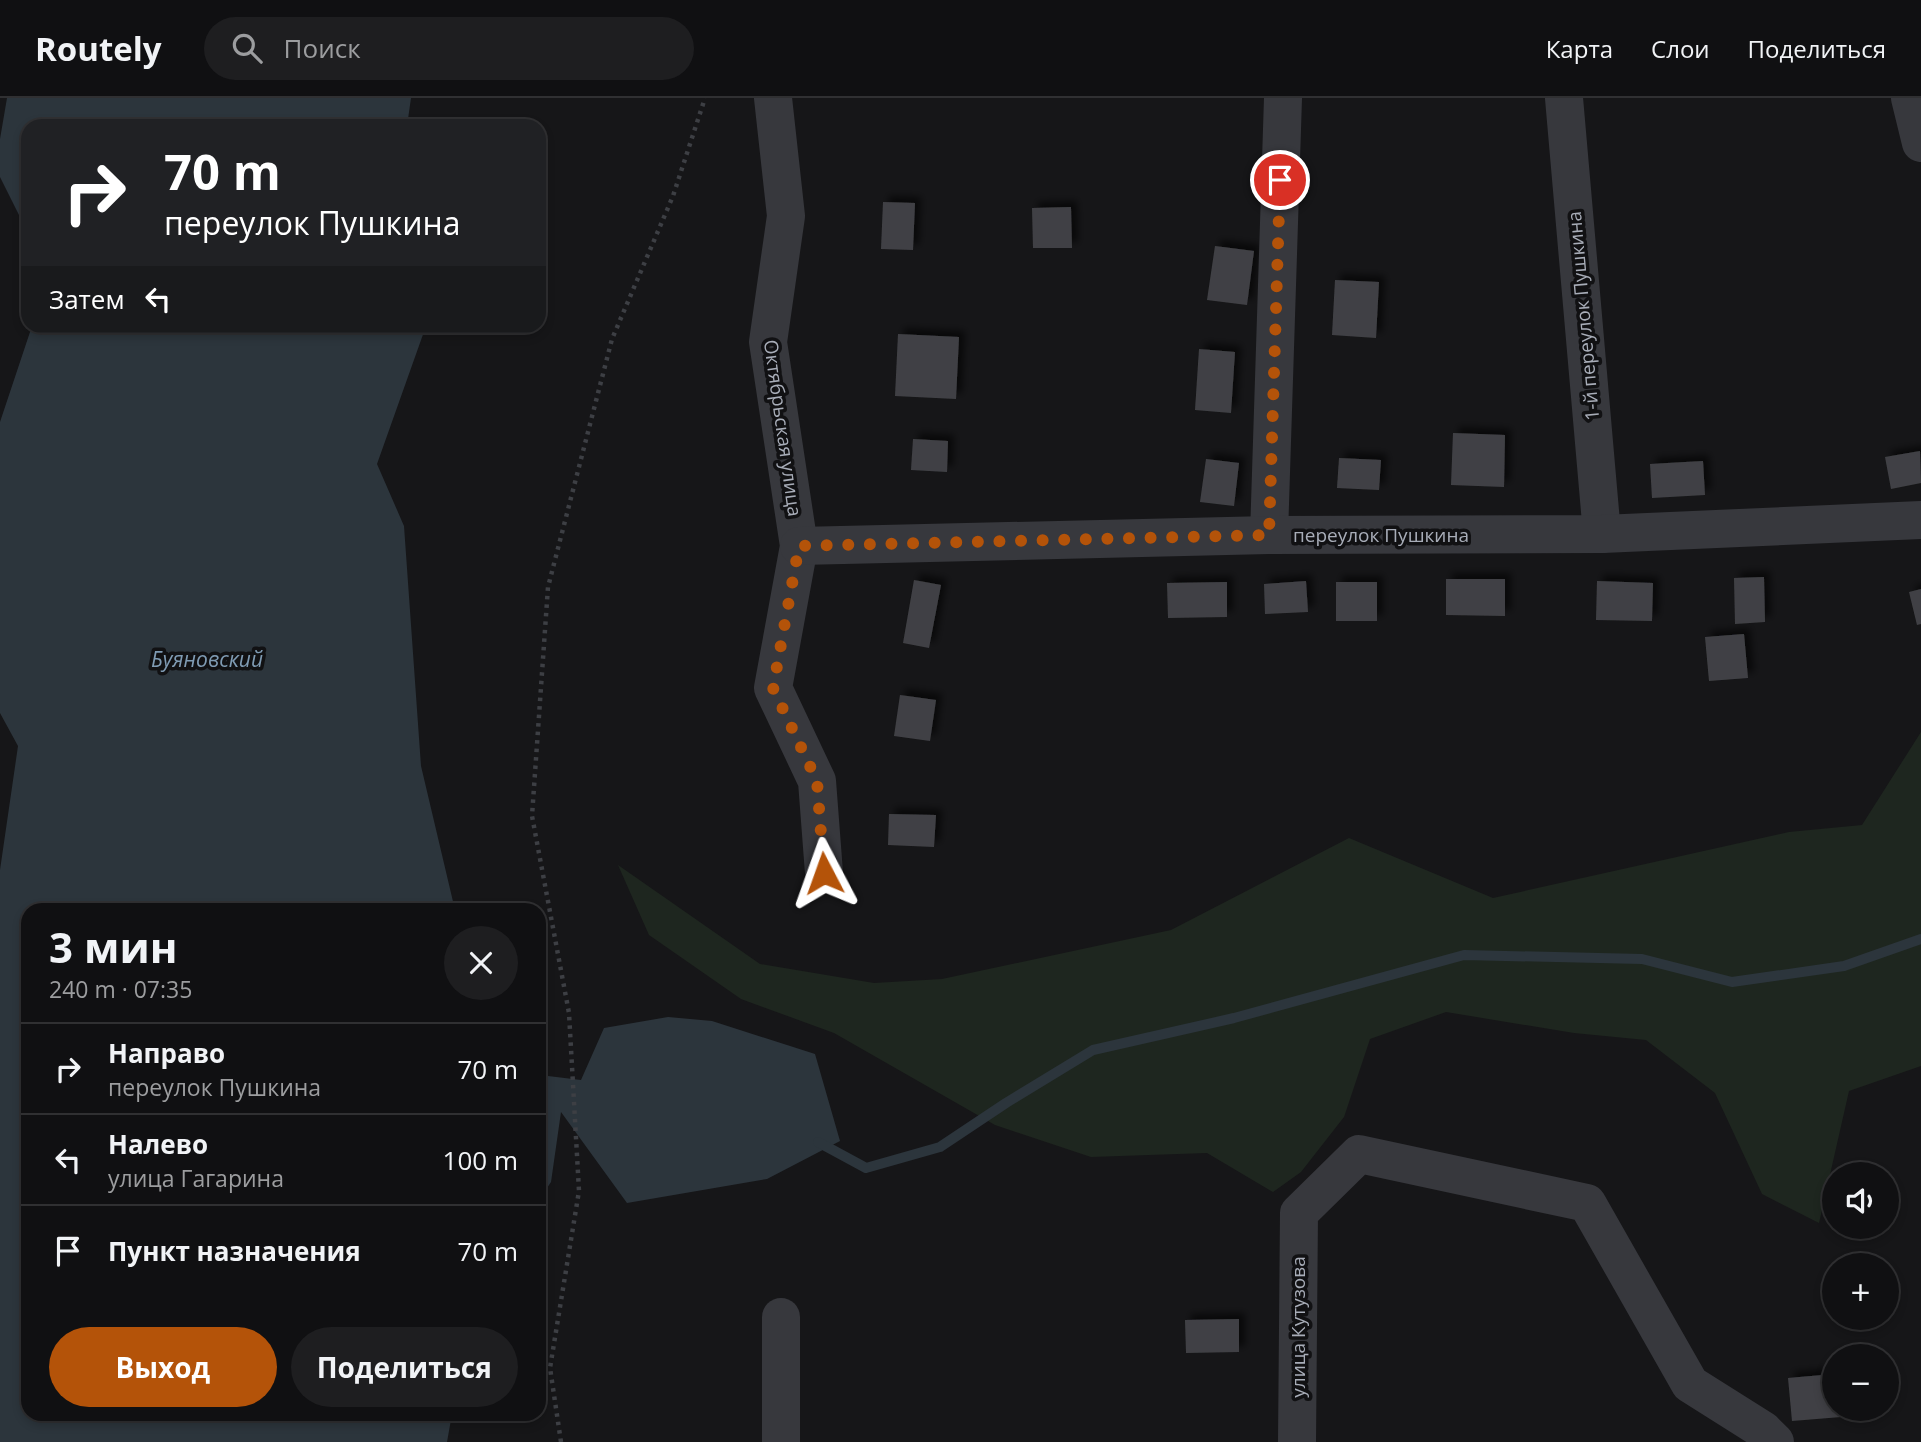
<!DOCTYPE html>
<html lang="ru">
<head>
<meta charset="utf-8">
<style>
  :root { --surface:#101012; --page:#1e1e20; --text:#f1f3f6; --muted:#9c9d9f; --line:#303032; --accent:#b45309 }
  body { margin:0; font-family:"Open Sans",sans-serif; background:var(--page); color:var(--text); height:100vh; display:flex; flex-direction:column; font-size:26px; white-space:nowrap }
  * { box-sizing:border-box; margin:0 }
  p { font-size:23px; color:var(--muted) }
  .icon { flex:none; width:38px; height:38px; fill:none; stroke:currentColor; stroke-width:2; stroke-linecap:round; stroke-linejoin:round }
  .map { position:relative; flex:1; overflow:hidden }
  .panel { position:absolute; left:21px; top:805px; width:525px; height:518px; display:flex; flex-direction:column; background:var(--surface); border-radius:21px; box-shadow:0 4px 10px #0003,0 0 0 2px var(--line) }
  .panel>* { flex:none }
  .banner { position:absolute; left:21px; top:21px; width:525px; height:214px; border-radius:21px; box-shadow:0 4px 10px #0003,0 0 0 2px var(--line); background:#202124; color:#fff; overflow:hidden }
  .controls { position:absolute; left:1822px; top:1064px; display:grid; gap:14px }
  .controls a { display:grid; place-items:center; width:77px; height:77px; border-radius:50%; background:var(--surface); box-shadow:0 4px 10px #0003,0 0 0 2px var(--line); font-size:35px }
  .pin { position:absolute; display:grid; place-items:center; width:60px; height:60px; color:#fff; margin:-30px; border:4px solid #fff; border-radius:50%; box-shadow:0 2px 7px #0007 }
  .me { position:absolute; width:77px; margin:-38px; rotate:356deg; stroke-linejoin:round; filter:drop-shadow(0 0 5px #0008) }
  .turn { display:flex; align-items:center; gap:24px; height:147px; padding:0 28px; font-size:32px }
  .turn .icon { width:91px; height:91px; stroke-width:2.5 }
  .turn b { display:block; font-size:49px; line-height:60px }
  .then { display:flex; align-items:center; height:66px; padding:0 28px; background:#0003; gap:14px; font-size:26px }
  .round { display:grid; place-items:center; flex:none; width:74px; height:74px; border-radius:37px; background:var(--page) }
  .headline { display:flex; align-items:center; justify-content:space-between; height:119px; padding:0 28px }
  h1 { font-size:42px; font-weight:700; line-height:52px }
  .cta { display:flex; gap:14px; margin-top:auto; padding:14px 28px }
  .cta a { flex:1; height:80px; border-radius:42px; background:var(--accent); color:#fff; font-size:28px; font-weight:700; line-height:80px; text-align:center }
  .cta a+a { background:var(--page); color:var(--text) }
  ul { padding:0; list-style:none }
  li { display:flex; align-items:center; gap:21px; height:91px; padding:0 28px; border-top:2px solid var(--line) }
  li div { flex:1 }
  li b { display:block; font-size:26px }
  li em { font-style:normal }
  header { display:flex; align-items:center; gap:42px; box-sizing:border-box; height:98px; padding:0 35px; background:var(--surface); border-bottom:2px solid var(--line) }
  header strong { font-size:33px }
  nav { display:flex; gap:38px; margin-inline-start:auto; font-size:24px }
  .search { width:490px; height:63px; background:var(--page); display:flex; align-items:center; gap:18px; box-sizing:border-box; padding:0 24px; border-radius:38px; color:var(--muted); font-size:26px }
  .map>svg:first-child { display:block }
  .green { fill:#1e261f }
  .water { fill:#2c353c }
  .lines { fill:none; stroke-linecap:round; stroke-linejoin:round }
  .stream { stroke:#2c353c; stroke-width:10 }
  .building { fill:#404145; filter:url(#shadow) }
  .path { stroke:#3d3f44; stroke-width:4.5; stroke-dasharray:3.5 5; stroke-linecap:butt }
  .minor { stroke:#37383d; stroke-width:38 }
  .route { stroke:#b45309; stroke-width:12; stroke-dasharray:0 21.6 }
  .labels { text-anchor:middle; stroke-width:7; stroke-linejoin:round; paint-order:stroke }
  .street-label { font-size:19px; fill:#a8adb8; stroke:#111113 }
  .water-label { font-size:21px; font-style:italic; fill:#7f9bb3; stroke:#111113 }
</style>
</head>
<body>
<header>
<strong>Routely</strong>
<div class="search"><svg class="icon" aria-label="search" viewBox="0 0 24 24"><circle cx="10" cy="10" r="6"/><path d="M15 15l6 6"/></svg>Поиск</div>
<nav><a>Карта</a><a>Слои</a><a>Поделиться</a></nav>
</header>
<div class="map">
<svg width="1921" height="1344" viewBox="0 0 1921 1344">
  <defs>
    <filter id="shadow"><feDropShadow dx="6" dy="-6" stdDeviation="3.5" flood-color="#0009"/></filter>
  </defs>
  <rect width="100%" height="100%" fill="#161618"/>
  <!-- green -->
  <polygon class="green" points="1921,634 1921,968 1849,993 1819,1125 1762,1096 1715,995 1646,942 1574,935 1446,914 1370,941 1344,1019 1301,1074 1273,1094 1207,1055 1091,1059 995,1027 834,935 741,901 649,837 618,767 760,866 874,885 942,881 1171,832 1349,740 1493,800 1789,734 1862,727"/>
  <!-- water -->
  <g class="water">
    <polygon points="7,0 411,0 407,28 28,28 28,135 0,79 0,41"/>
    <polygon points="32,228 426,228 377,366 404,428 421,668 455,812 28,812 28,1316 452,1316 447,1344 0,1344 0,772 18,648 0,615 0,324"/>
    <polygon points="668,919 712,923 815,956 840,1043 767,1081 627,1105 561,1014 551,1084 539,1102 539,961 548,978 581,982 604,930"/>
  </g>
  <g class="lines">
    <!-- stream -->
    <polyline class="stream" points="818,1044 866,1070 940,1049 1006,1005 1093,952 1234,920 1464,857 1642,861 1732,884 1844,868 1921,841"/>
  </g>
  <!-- building -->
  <g class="building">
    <polygon points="883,104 915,105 913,152 881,151"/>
    <polygon points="1071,109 1072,150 1033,150 1032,110"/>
    <polygon points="1215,148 1254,153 1247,207 1207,202"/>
    <polygon points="1335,182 1379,184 1376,240 1332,237"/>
    <polygon points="898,236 959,239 956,301 895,298"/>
    <polygon points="1199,251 1235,254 1231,315 1195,312"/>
    <polygon points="1453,335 1505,337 1504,389 1451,387"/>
    <polygon points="913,341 948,343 947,374 911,372"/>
    <polygon points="1920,353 1921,385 1891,391 1885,359"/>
    <polygon points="1339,360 1381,362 1379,392 1337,390"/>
    <polygon points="1206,361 1239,365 1234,408 1200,404"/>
    <polygon points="1703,363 1705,397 1652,400 1650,366"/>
    <polygon points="1764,479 1765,524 1735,526 1734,480"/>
    <polygon points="1446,481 1505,481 1505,518 1446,517"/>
    <polygon points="914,482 941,487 929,550 903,545"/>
    <polygon points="1306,483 1308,514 1265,516 1264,486"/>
    <polygon points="1597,483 1653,485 1652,523 1596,522"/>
    <polygon points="1227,484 1227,519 1168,520 1167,485"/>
    <rect x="1336" y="484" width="41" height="39"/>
    <polygon points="1921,491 1921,526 1917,527 1909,494"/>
    <polygon points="1744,536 1748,580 1709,583 1705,539"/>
    <polygon points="900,597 936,602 930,643 894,638"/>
    <polygon points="889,716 936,717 934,749 888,747"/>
    <polygon points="1239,1221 1239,1254 1186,1255 1185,1222"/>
    <polygon points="1834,1276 1834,1311 1840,1311 1841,1319 1792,1323 1788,1280"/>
  </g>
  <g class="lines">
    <!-- path -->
    <polyline class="path" points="561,1344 550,1270 579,1093 569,915 532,718 548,489 612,241 673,98 705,0"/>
    <!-- minor -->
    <g class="minor">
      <polyline points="773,0 786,118 768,244 799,448 773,590 817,683 824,775"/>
      <polyline points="1564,0 1602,436"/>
      <polyline points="1910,0 1921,45"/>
      <polyline points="1269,437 1283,0"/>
      <polyline points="799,448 1269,437 1602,436 1921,422"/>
      <polyline points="781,1344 781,1219"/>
      <polyline points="1297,1344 1299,1115 1359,1056 1587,1105 1690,1286 1763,1332 1775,1344"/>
    </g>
  </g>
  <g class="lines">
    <!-- route -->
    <polyline class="route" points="824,775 817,683 773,590 799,448 1269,437 1280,82"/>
  </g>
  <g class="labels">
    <!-- street labels -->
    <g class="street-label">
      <text transform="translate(1583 218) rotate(-95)" y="7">1-й переулок Пушкина</text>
      <text transform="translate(783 330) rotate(82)" y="7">Октябрьская улица</text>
      <text x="1381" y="444">переулок Пушкина</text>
      <text transform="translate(1298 1229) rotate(-90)" y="7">улица Кутузова</text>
    </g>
    <!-- water labels -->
    <g class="water-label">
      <text x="207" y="569">Буяновский</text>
    </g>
  </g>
</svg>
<div class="controls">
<a><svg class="icon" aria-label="sound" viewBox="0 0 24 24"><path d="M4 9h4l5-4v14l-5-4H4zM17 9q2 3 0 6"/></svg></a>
<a>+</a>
<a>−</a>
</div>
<div class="pin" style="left:1280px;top:82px;background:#d93025"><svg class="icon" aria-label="arrive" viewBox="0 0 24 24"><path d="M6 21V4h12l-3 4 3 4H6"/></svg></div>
<svg class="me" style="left:824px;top:775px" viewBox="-20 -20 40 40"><path d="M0-17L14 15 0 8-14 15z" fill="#b45309" stroke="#fff" stroke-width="4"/></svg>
<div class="banner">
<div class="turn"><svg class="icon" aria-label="right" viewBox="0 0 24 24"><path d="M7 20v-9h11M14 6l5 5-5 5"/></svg><div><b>70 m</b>переулок Пушкина</div></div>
<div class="then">Затем<svg class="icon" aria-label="left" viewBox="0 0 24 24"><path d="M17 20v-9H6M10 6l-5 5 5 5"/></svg></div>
</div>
<section class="panel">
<div class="headline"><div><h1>3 мин</h1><p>240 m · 07:35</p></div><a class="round"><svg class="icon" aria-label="close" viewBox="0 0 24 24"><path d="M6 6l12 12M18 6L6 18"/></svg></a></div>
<ul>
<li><svg class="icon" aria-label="right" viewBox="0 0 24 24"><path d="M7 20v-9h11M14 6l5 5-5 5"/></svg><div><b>Направо</b><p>переулок Пушкина</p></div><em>70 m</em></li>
<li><svg class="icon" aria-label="left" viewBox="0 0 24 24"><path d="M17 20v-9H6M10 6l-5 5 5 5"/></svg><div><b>Налево</b><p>улица Гагарина</p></div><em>100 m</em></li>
<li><svg class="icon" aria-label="arrive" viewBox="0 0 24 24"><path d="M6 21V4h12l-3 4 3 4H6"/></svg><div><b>Пункт назначения</b></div><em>70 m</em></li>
</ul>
<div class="cta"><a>Выход</a><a>Поделиться</a></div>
</section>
</div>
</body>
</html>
